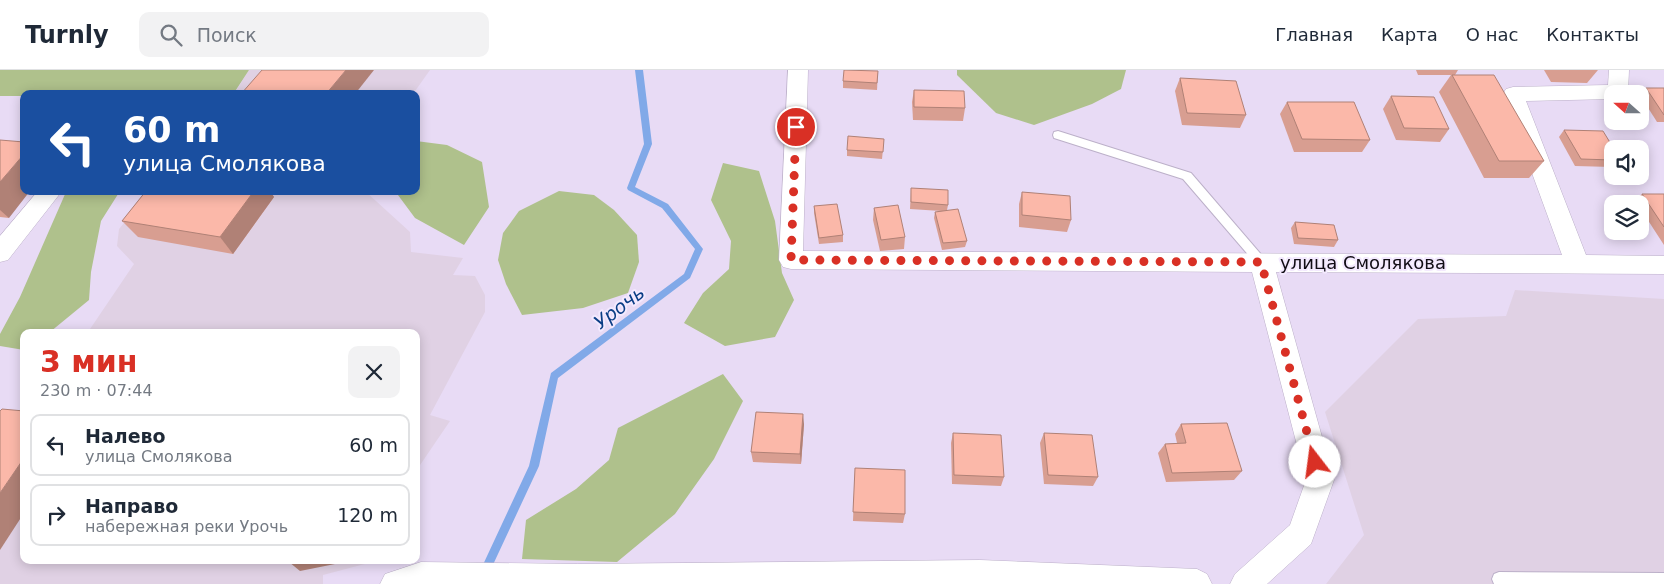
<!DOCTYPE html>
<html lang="ru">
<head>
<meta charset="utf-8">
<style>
  :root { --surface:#fff; --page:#f2f2f3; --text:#1f2937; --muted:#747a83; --line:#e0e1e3; --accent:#d93025 }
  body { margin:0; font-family:"DejaVu Sans",sans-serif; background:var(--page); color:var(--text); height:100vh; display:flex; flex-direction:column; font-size:19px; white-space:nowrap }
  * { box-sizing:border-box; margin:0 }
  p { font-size:16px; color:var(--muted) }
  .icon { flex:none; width:28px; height:28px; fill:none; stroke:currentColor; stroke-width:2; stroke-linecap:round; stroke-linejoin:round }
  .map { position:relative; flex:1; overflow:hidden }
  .drawer { position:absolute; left:20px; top:259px; width:400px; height:235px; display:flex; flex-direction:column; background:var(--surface); border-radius:10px; box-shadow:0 2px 12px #0003 }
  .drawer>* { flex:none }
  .top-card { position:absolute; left:20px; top:20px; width:400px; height:105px; border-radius:10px; box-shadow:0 2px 12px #0003; background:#1a4fa0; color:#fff; overflow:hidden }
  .needle { width:32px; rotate:291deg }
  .controls { position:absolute; left:1604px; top:15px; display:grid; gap:10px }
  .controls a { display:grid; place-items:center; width:45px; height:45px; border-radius:10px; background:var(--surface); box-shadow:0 2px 12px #0003; font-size:25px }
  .pin { position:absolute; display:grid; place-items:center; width:42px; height:42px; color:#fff; margin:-21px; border:2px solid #fff; border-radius:50%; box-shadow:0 1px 5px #0007 }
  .me { position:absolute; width:55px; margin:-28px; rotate:345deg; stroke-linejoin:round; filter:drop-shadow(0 0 4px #0008) }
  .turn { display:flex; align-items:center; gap:18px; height:105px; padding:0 20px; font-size:22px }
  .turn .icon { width:65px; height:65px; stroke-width:2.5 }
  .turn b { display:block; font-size:35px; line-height:42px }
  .round { display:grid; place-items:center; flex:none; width:52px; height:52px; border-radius:10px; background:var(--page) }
  .summary { display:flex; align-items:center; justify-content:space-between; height:85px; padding:0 20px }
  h1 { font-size:30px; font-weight:700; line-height:38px; color:var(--accent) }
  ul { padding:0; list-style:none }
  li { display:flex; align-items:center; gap:15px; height:62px; margin:0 10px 8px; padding:0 10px; border:2px solid var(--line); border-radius:10px }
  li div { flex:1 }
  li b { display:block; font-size:19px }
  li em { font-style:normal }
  header { display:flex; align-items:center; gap:30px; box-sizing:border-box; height:70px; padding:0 25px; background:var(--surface); border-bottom:1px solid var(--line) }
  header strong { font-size:24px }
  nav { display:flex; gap:28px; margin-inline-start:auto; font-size:18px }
  .search { width:350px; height:45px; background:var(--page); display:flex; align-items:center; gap:12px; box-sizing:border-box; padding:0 18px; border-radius:10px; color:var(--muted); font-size:19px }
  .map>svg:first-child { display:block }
  .industrial { fill:#e0d1e4 }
  .green { fill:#afc18c }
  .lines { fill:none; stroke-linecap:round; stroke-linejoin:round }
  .stream { fill:#81a9e8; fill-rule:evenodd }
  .lane-casing { stroke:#bcb0c9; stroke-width:2 }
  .street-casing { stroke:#bcb0c9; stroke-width:1 }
  .lane { fill:#fff; fill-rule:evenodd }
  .street { fill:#fff; fill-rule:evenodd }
  .wall { fill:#d89e91 }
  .shaded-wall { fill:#b08176 }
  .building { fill:#fbb8a9; stroke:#b08176 }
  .route { stroke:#d93025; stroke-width:9; stroke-dasharray:0 16.2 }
  .labels { text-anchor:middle; stroke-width:4; stroke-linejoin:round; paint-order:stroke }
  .street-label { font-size:18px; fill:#100c14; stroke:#f3e9fe }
  .water-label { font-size:19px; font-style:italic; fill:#0a3d85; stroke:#f3e9fe }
</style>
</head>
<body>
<header>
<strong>Turnly</strong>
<div class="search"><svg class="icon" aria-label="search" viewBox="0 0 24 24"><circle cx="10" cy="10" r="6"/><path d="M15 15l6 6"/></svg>Поиск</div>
<nav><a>Главная</a><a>Карта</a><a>О нас</a><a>Контакты</a></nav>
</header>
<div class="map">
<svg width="1664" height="514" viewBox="0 0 1664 514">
  <rect width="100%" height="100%" fill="#e8dbf5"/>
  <!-- industrial -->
  <g class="industrial">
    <polygon points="249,0 430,0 413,24 234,24"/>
    <polygon points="150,121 365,121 410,162 411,182 463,188 453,205 475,206 485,225 485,242 430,345 450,351 416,401 416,262 88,262 134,194 117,176 119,159"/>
    <polygon points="1515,220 1664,229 1664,514 1326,514 1364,465 1325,342 1418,249 1506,246"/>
    <polygon points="24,360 24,490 380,490 323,505 323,514 0,514 0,396"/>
  </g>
  <!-- green -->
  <g class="green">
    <polygon points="0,0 249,0 234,23 24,24 24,26 0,26"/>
    <polygon points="957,0 1126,0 1121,19 1092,34 1034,55 996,43 957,5"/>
    <polygon points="416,71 447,75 482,92 489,137 464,175 415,148 395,121 416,121"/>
    <polygon points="723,93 759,101 775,151 782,203 794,230 775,267 725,276 684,253 703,223 729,199 731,171 711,130"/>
    <polygon points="120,121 101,151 91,202 89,230 50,262 24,262 24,280 0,276 0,264 20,227 66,122"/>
    <polygon points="559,121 594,125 614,140 637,165 639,192 628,223 583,238 522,245 506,214 498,190 503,163 519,141"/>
    <polygon points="723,304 743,331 714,389 675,444 617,492 522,489 526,450 576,419 609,390 618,358"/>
  </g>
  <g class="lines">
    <!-- stream -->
    <polygon class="stream" points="635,0 643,0 652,74 635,117 668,134 703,179 690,208 558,308 539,396 484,514 474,514 529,396 551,303 684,204 695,179 662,138 628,120 627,118 644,74"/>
    <!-- lane casing -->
    <g class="lane-casing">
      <g id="lane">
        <polygon points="1058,61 1191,103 1265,189 1267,192 1265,195 1257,195 1183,109 1054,68 1053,65 1054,62"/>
        <polygon points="1499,502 1664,503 1664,514 1494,514 1492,509 1494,504"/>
      </g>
    </g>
    <!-- street casing -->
    <g class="street-casing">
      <g id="street">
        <polygon points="788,0 808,0 803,181 1562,185 1503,24 1506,19 1513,17 1608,15 1609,0 1629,0 1628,22 1612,24 1612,29 1526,31 1586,185 1664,186 1664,204 1276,202 1334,410 1311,474 1267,514 1230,514 1235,504 1290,455 1306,410 1252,202 791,199 783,197 779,190"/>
        <polygon points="38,121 62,121 8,190 0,192 0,166"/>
        <polygon points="980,490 1197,499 1207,504 1212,514 380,514 385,504 421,492 577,494"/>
      </g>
    </g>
    <!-- lane -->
    <use href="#lane" class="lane"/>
    <!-- street -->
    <use href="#street" class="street"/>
  </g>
  <!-- wall -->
  <g class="wall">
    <polygon points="1416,0 1458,0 1455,5 1544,91 1529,108 1484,108 1439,22 1451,5 1418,5"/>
    <polygon points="1544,0 1598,0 1587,13 1551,12"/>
    <polygon points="878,1 877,20 843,18 843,11"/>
    <polygon points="1180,8 1246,45 1240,58 1182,55 1175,21"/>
    <polygon points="1646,18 1664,18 1664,52 1657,52 1640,25"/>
    <polygon points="914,20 965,38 963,51 913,50 912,32"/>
    <polygon points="1391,26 1449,59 1440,72 1396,70 1383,39"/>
    <polygon points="1287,32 1370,70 1362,82 1294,82 1280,44"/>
    <polygon points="1564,60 1612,79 1612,97 1575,96 1559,67"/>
    <polygon points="884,69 882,89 847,86 847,80"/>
    <polygon points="0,70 9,148 0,147"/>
    <polygon points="911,118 948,135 947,140 967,171 965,177 942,180 934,148 935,142 941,141 910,139"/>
    <polygon points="146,121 270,121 274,127 233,184 138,167 122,151"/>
    <polygon points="1022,122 1071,150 1067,162 1019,157 1019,134"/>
    <polygon points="1642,124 1664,124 1664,175 1640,138 1640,134 1637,134 1635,131"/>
    <polygon points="814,136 843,165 843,172 819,174 814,143"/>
    <polygon points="874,138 905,167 904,179 880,181 873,150"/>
    <polygon points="1295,152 1338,170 1334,177 1294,174 1291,158"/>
    <polygon points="804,354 801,394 753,392 751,382"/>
    <polygon points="1181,354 1242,401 1234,410 1166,412 1158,383 1165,374 1177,373 1175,364"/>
    <polygon points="953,363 1004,407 1001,416 952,414 951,373"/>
    <polygon points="1044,363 1098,407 1093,416 1044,414 1040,373"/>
    <polygon points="855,398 905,444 903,453 853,451"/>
  </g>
  <!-- shaded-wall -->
  <g class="shaded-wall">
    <polygon points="346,0 374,0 355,24 326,24"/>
    <polygon points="24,84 24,121 30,121 9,148 0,140 0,112"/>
    <polygon points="254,121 270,121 274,127 233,184 220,167"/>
    <polygon points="803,344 804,354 801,394 800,384"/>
    <polygon points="24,388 24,443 0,480 0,423"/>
    <polygon points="302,490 341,490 340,493 300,501 289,492"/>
  </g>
  <!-- building -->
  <g class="building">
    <polygon points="262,0 346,0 326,24 241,24"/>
    <polygon points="844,0 878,1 877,13 843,11"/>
    <polygon points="1452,5 1494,5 1544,91 1499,91"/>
    <polygon points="1180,8 1236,11 1246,45 1187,43"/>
    <polygon points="1646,18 1664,18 1664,45"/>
    <polygon points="914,20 964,21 965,38 914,37"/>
    <polygon points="1391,26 1434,27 1449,59 1404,58"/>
    <polygon points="1287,32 1354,32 1370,70 1302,69"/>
    <polygon points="1564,60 1603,61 1614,79 1612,79 1612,90 1581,89"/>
    <polygon points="848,66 884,69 883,82 847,80"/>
    <polygon points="0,70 24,72 24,84 0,112"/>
    <polygon points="911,118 948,120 948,135 911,132"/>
    <polygon points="146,121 254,121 220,167 122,151"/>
    <polygon points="1022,122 1070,126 1071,150 1022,145"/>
    <polygon points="1642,124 1664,124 1664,157"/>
    <polygon points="837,134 843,165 819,168 814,136"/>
    <polygon points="898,135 905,167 881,170 874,138"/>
    <polygon points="958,139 967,171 943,173 935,142"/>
    <polygon points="1295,152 1334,155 1338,170 1298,168"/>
    <polygon points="2,339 24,341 24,388 0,423 0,341"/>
    <polygon points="756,342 803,344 800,384 751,382"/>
    <polygon points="1227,353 1242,401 1172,403 1165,374 1186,373 1181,354"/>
    <polygon points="953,363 1001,365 1004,407 954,405"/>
    <polygon points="1044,363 1092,365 1098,407 1048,405"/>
    <polygon points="855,398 905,400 905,444 853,442"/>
    <polygon points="290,490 302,490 289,492"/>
  </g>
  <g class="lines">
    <!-- route -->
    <polyline class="route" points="796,57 791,190 1261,192 1315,392"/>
  </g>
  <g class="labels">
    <!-- street labels -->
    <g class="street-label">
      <text x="1363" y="199">улица Смолякова</text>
    </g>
    <!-- water labels -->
    <g class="water-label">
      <text transform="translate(619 237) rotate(-37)" y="7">Урочь</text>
    </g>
  </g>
</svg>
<div class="controls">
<a><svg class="needle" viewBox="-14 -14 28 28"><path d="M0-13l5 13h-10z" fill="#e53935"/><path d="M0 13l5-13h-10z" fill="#747a83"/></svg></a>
<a><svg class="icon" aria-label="sound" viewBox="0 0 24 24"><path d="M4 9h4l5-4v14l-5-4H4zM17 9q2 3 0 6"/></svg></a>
<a><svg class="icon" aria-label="layers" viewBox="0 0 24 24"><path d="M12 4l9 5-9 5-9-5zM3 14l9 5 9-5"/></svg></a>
</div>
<div class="pin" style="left:796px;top:57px;background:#d93025"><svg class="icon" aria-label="arrive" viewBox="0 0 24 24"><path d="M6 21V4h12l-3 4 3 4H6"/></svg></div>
<svg class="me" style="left:1315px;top:392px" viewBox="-20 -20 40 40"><circle r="19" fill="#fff"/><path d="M0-13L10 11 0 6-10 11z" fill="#d93025"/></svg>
<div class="top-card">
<div class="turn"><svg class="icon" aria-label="left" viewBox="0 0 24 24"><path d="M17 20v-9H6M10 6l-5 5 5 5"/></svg><div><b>60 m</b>улица Смолякова</div></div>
</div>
<section class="drawer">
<div class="summary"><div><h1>3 мин</h1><p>230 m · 07:44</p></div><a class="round"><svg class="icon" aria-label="close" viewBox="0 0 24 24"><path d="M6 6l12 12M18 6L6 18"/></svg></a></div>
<ul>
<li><svg class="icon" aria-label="left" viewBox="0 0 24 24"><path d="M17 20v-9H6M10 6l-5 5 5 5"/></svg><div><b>Налево</b><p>улица Смолякова</p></div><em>60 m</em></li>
<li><svg class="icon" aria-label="right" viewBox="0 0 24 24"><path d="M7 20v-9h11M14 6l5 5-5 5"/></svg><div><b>Направо</b><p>набережная реки Урочь</p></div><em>120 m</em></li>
</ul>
</section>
</div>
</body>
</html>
